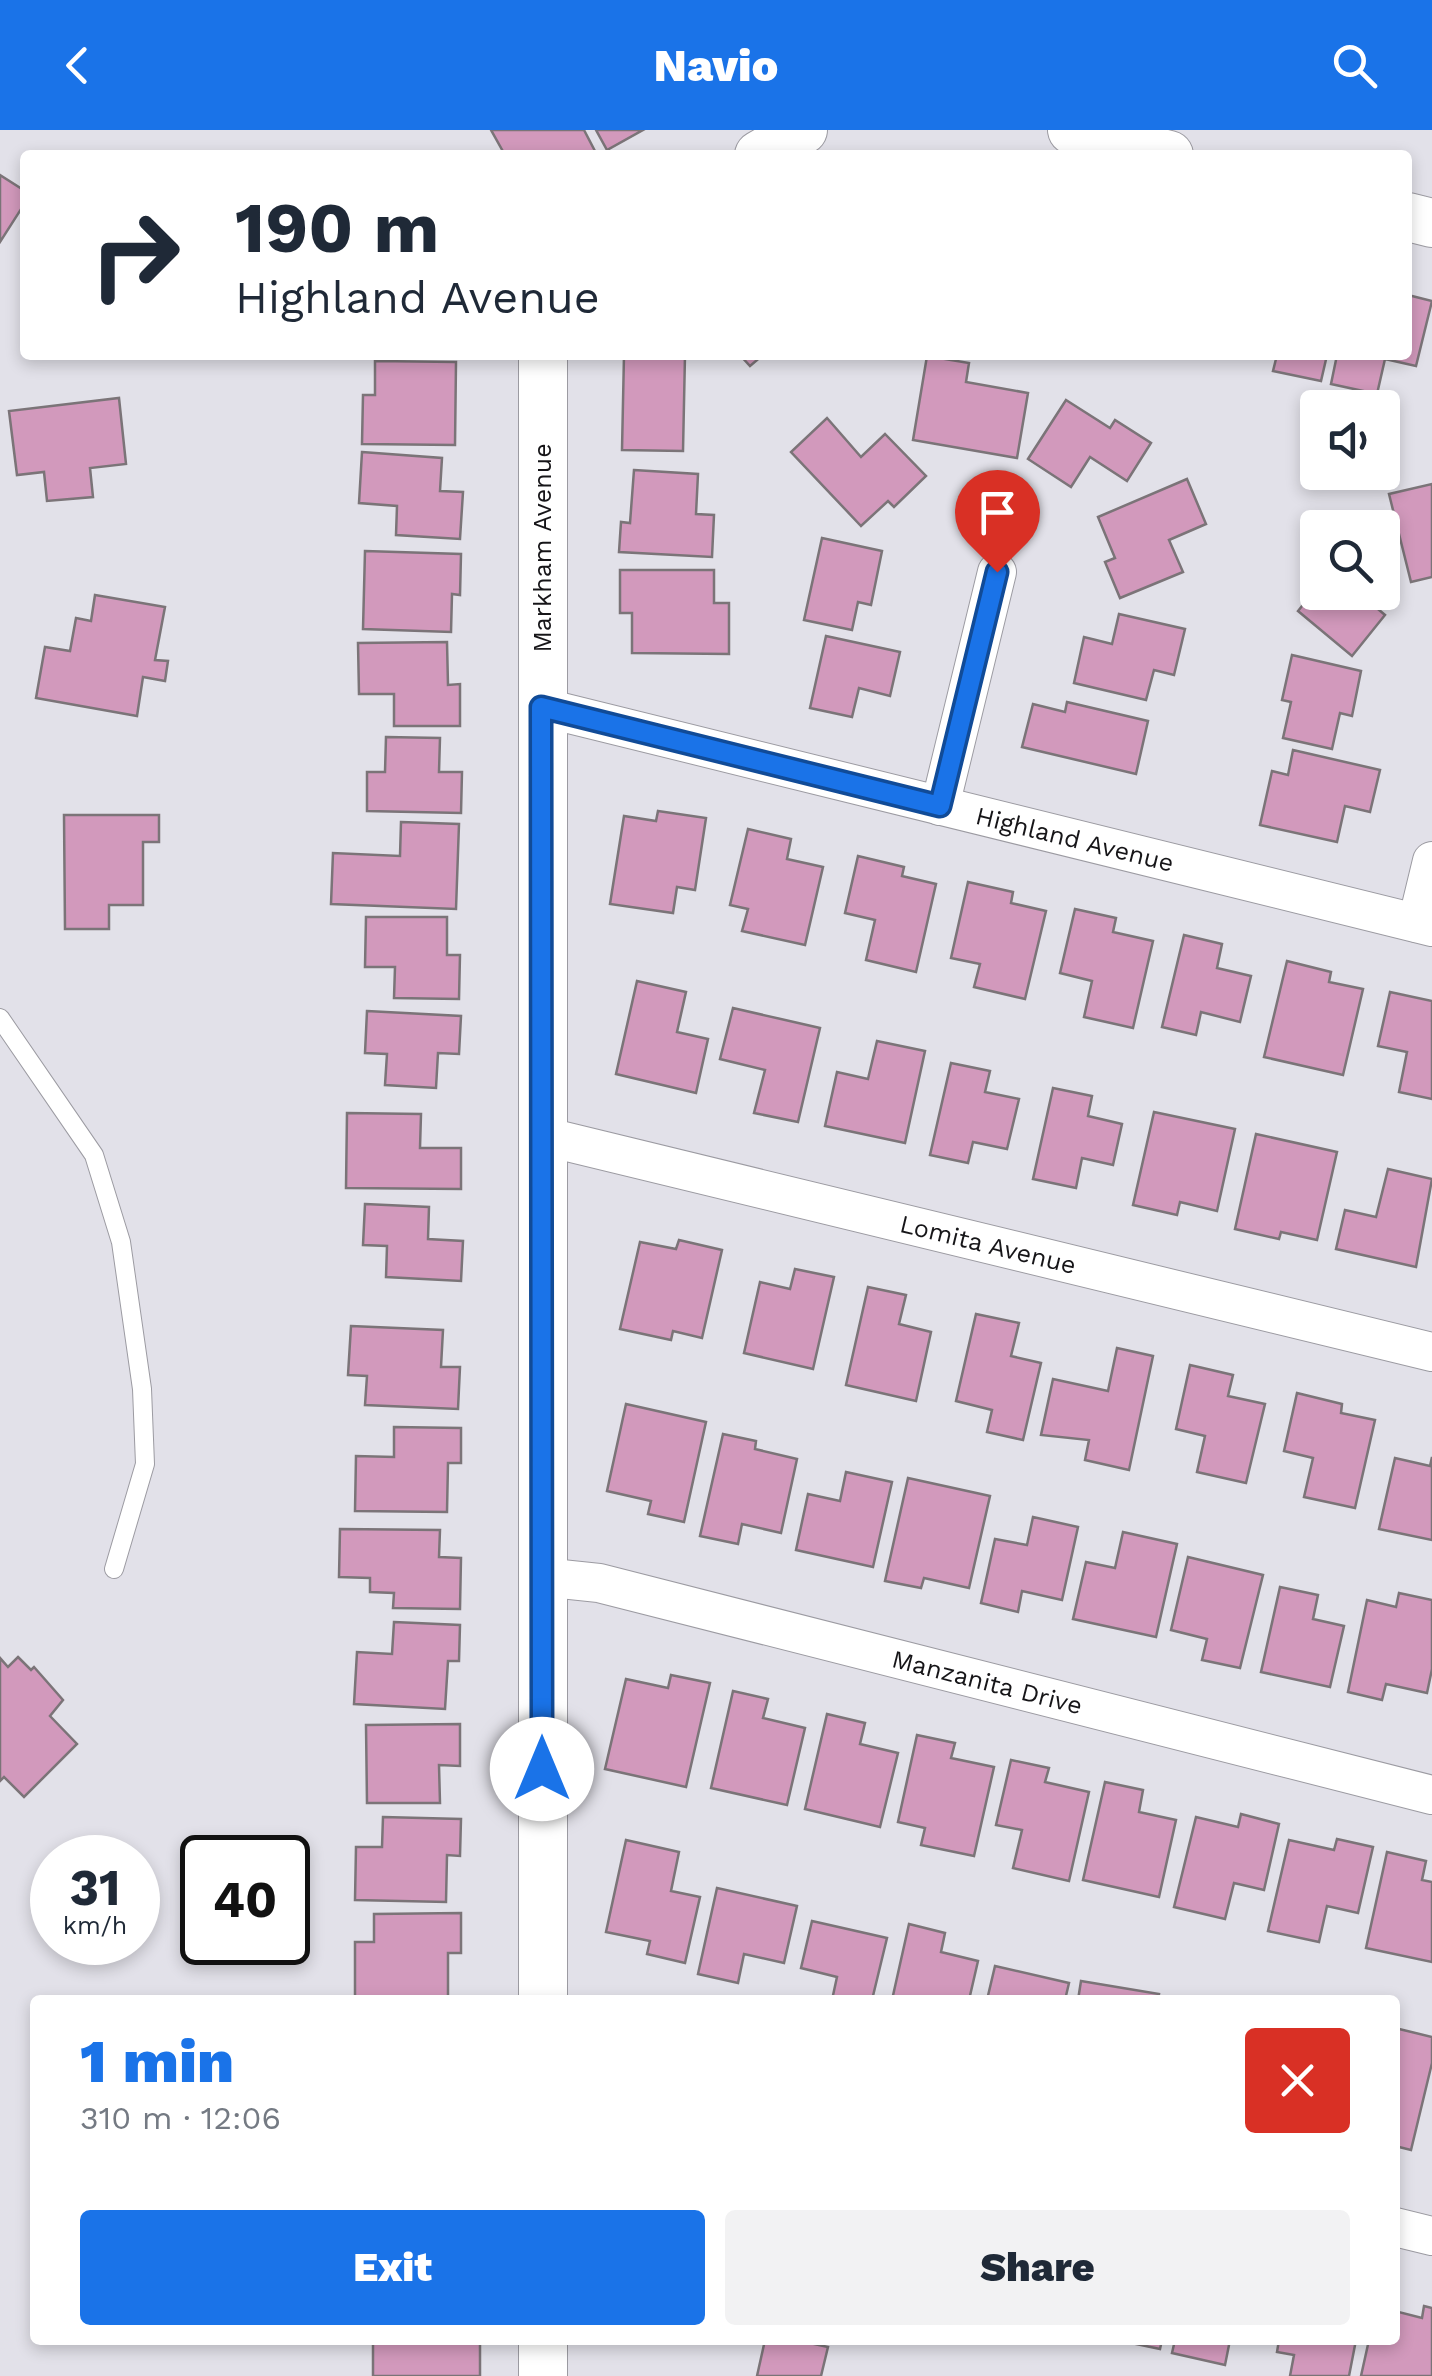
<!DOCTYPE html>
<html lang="en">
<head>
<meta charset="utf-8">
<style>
  :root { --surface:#fff; --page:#f2f2f3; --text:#1f2937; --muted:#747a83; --accent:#1a73e8 }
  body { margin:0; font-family:"Work Sans",sans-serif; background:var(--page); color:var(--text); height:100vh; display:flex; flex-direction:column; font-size:38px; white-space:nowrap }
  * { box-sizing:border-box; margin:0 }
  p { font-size:32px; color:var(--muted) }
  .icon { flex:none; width:55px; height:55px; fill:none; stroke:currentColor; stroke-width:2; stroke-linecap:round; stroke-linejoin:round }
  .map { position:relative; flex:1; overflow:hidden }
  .details { position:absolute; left:30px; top:1865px; width:1370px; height:350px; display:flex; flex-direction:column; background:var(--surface); border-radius:10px; box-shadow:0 5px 15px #0003 }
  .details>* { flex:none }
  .top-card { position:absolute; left:20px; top:20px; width:1392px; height:210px; border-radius:10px; box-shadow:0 5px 15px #0003; background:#fff; color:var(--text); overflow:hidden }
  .buttons { position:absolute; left:1300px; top:260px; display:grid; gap:20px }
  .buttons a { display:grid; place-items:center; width:100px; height:100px; border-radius:10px; background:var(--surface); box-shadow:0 5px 15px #0003; font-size:50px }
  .speed { position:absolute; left:30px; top:1705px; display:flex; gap:20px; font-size:50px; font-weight:700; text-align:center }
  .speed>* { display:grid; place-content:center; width:130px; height:130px; border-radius:50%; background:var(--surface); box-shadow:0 5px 15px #0003; line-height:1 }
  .speed small { font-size:25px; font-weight:400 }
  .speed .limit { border:5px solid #111; border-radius:15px; background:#fff; color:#111 }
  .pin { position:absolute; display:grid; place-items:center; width:85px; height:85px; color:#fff; margin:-102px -42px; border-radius:50% 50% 50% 0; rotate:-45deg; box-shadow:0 0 10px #0007 }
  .pin .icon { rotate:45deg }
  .me { position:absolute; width:110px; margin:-55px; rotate:0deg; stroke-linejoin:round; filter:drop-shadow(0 0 8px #0008) }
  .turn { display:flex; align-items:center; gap:35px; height:210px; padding:0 50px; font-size:45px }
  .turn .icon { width:130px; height:130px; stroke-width:2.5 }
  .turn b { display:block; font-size:70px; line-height:85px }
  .round { display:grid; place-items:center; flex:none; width:105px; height:105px; border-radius:10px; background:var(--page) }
  .summary { display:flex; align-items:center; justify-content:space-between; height:170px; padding:0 50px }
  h1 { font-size:60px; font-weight:800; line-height:75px; color:var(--accent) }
  .action { display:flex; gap:20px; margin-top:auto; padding:20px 50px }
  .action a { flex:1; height:115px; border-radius:10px; background:var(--accent); color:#fff; font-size:40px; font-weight:800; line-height:115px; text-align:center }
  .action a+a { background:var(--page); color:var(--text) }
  header { display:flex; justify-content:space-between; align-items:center; height:130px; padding:0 50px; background:var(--accent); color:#fff; font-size:45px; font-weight:800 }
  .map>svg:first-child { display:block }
  .building { fill:#d299bc; stroke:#7b7478; stroke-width:2.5 }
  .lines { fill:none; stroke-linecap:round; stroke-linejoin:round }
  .service-casing { stroke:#9c9ba2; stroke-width:20 }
  .minor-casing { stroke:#9c9ba2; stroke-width:40 }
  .tertiary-casing { stroke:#9c9ba2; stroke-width:50 }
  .service { stroke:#fff; stroke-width:18 }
  .minor { stroke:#fff; stroke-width:38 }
  .tertiary { stroke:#fff; stroke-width:48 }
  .route-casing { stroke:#114b97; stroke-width:25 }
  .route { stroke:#1a73e8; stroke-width:18 }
  .labels { text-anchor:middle; stroke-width:8; stroke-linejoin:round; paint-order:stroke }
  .street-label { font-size:25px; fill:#161518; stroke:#fff }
</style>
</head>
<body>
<header><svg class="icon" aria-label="back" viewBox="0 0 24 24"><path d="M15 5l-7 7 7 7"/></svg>Navio<svg class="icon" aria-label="search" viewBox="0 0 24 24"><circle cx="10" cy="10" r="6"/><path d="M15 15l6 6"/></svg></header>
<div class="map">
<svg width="1432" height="2246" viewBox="0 0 1432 2246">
  <rect width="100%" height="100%" fill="#e2e1e9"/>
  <!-- building -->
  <g class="building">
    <polygon points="491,0 584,0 596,23 505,25"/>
    <polygon points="596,0 643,0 607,20"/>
    <polygon points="0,45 25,61 25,73 0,112"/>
    <polygon points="1408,165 1432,171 1416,236 1385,229 1377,264 1331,254 1337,225 1408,225"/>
    <polygon points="624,225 685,225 683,321 622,320"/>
    <polygon points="740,225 763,225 750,236"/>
    <polygon points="1277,225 1327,225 1321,251 1273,241"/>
    <polygon points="927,226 969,233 966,252 1028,263 1017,328 913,310"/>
    <polygon points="375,231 456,232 455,315 362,314 363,265 375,265"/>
    <polygon points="119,268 126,334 90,338 93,367 47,371 44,342 17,345 9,281"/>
    <polygon points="1066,270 1110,298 1115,290 1151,313 1127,351 1090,327 1071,357 1028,329"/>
    <polygon points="827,288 861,327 885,304 926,346 894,377 888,371 861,396 791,322"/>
    <polygon points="362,322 442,328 440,361 463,362 460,409 396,405 397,376 359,373"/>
    <polygon points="634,340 698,344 696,384 714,385 712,427 619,422 621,392 630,393"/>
    <polygon points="1187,349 1206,394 1169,410 1183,442 1120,468 1105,432 1115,428 1098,387"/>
    <polygon points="1432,354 1432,447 1411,452 1389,364"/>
    <polygon points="822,408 882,421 871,475 858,472 852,500 804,490"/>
    <polygon points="365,421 461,424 460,465 452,464 451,502 363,499"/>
    <polygon points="620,440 714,440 714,473 729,473 729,524 632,523 632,483 620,483"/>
    <polygon points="1318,456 1318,462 1369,462 1365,468 1385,485 1352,526 1298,481"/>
    <polygon points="95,465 165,477 155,530 168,531 165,551 143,547 137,586 36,568 45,517 70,521 76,488 91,491"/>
    <polygon points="1119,484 1185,499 1174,545 1154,540 1146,570 1074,553 1084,507 1112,514"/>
    <polygon points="826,506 900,522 890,566 859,558 852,587 810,578"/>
    <polygon points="447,512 448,555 460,554 460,596 394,596 394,564 359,564 358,513"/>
    <polygon points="1292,525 1361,541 1352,586 1340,583 1332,619 1283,608 1291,572 1282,570"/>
    <polygon points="1067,572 1148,591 1136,644 1022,617 1033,574 1065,582"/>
    <polygon points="386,607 440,608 439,642 462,642 461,683 367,681 367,642 385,642"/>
    <polygon points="1293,620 1380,640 1370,682 1345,676 1337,712 1260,695 1272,641 1288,645"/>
    <polygon points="658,681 706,688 695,760 677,757 673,783 610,774 624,686 656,691"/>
    <polygon points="64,685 159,685 159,712 143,712 143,775 109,775 109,799 65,799"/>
    <polygon points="401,692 459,694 456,779 331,774 333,723 400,726"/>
    <polygon points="748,699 791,709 787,729 823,737 805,815 742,801 748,779 730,775"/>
    <polygon points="858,726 904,737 902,746 936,754 916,842 866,830 875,790 845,783"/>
    <polygon points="968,752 1013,762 1011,773 1046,781 1025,869 974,857 980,834 951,828"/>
    <polygon points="1075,779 1116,788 1113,802 1153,811 1133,898 1084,887 1092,851 1060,843"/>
    <polygon points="366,787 447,787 447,825 460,825 459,869 394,868 395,837 365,837"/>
    <polygon points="1184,805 1222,814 1217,838 1251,846 1240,892 1201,882 1196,905 1162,897"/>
    <polygon points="1287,831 1331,842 1329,852 1363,859 1343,945 1264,927"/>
    <polygon points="637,851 686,862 677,902 708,909 696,963 616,944"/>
    <polygon points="1390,862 1432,871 1432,969 1399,962 1407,922 1378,916"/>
    <polygon points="733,878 820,898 798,992 754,983 765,940 720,929"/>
    <polygon points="367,881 461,886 459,924 438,923 436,958 385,955 387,924 365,923"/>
    <polygon points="877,911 925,921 905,1013 825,996 837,942 868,949"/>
    <polygon points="951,933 990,941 985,962 1019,969 1007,1019 973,1012 968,1033 930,1025"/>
    <polygon points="1053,958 1092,966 1088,986 1122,994 1113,1035 1082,1028 1076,1058 1033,1049"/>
    <polygon points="1154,982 1235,999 1217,1081 1180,1072 1177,1085 1133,1075"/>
    <polygon points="347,983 421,984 420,1018 461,1018 461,1059 346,1058"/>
    <polygon points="1256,1004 1337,1022 1317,1110 1281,1102 1279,1109 1235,1099"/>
    <polygon points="1388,1039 1432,1049 1416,1137 1336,1119 1345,1080 1376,1087"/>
    <polygon points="365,1074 429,1077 428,1109 463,1111 461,1151 386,1147 387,1116 363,1115"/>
    <polygon points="679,1110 722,1120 702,1208 673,1201 671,1210 620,1199 640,1112 676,1119"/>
    <polygon points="795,1139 834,1147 813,1239 744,1223 760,1152 790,1159"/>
    <polygon points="868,1157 906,1165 899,1194 931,1202 916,1271 846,1255"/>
    <polygon points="976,1184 1019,1193 1011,1226 1041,1233 1023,1310 987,1302 992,1280 956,1271"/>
    <polygon points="351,1196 443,1200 441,1237 460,1237 458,1279 365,1275 367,1246 348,1245"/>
    <polygon points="1117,1218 1153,1226 1129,1340 1085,1330 1089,1310 1041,1305 1053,1249 1108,1261"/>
    <polygon points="1190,1235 1233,1245 1228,1266 1265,1274 1246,1353 1197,1342 1205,1306 1176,1299"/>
    <polygon points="1297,1263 1342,1274 1341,1283 1375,1290 1355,1378 1304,1367 1313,1328 1284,1321"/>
    <polygon points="626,1274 706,1292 684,1392 648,1384 651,1371 607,1361"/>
    <polygon points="394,1297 461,1298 461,1333 448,1333 447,1382 355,1381 356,1326 394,1327"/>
    <polygon points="723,1304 756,1311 755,1319 797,1329 781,1403 742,1394 738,1414 700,1406"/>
    <polygon points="1432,1327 1432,1410 1379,1399 1395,1328 1430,1336"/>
    <polygon points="846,1342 892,1352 873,1437 796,1420 808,1364 840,1371"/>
    <polygon points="908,1348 990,1366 969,1458 924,1448 921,1458 885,1451"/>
    <polygon points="1033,1387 1078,1397 1062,1470 1022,1461 1018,1482 981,1473 995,1409 1027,1415"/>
    <polygon points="340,1399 440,1400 439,1427 461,1428 460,1479 393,1478 394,1463 370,1462 370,1448 339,1447"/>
    <polygon points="1123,1402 1177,1414 1156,1507 1073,1489 1086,1432 1115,1438"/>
    <polygon points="1188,1427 1263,1445 1240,1538 1202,1530 1207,1509 1171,1500"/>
    <polygon points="1280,1457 1318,1465 1313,1489 1344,1496 1330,1557 1261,1542"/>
    <polygon points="1399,1463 1432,1470 1432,1539 1427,1563 1386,1554 1382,1570 1348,1562 1367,1470 1396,1477"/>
    <polygon points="394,1492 460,1495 459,1531 448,1531 445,1579 354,1574 357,1522 392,1524"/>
    <polygon points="18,1527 31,1540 34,1537 63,1570 50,1586 77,1614 24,1667 4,1647 0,1651 0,1528 8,1537"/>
    <polygon points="671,1545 710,1553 686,1657 605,1639 626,1549 668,1558"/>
    <polygon points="733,1561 768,1569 763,1588 805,1598 787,1675 711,1658"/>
    <polygon points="827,1584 865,1593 860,1614 898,1623 880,1697 805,1679"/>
    <polygon points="460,1594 460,1636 439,1635 440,1673 367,1673 366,1595"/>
    <polygon points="917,1605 955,1613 951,1628 994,1637 974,1726 921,1715 925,1698 898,1692"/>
    <polygon points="1011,1630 1049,1638 1045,1652 1089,1662 1069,1751 1013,1738 1022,1700 996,1695"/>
    <polygon points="1105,1652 1143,1660 1139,1682 1176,1690 1159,1767 1083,1750"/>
    <polygon points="1241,1684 1279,1694 1264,1760 1234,1753 1225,1789 1174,1777 1196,1687 1238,1697"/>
    <polygon points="383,1687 461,1689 460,1726 447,1725 446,1772 355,1770 356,1717 382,1717"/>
    <polygon points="1337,1709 1373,1717 1358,1783 1327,1776 1319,1812 1268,1801 1289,1710 1334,1720"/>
    <polygon points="626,1710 679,1722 671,1761 700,1767 685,1833 647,1824 650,1811 606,1802"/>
    <polygon points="1387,1722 1426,1731 1422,1750 1432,1752 1432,1832 1366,1818"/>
    <polygon points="717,1758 797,1776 784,1833 744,1824 738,1853 698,1844"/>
    <polygon points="461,1783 461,1823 448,1823 448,1867 355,1867 355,1812 374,1812 374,1784"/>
    <polygon points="812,1791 887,1808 872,1870 832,1870 837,1847 801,1838"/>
    <polygon points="909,1794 945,1803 941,1822 978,1831 969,1870 892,1870"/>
    <polygon points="995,1836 1069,1853 1065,1870 987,1870"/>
    <polygon points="1081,1851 1159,1864 1158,1870 1078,1870"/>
    <polygon points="1395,1898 1432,1907 1432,1933 1411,2020 1395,2016"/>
    <polygon points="1424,2176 1432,2178 1432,2246 1361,2246 1369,2210 1395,2210 1395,2181 1422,2188"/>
    <rect x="373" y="2210" width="107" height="36"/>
    <polygon points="765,2210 796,2210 828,2217 821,2246 757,2246"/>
    <polygon points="1117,2210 1162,2210 1160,2219"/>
    <polygon points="1175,2210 1230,2210 1225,2235 1172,2223"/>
    <polygon points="1279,2210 1356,2210 1349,2246 1290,2246 1294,2225 1277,2222"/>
  </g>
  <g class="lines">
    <!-- service casing -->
    <g class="service-casing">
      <polyline id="service" points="0,888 94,1025 121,1112 142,1259 145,1334 114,1439"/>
    </g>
    <!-- minor casing -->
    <g class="minor-casing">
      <g id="minor">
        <path id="s1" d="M541,577L1432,797"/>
        <polyline points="940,676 997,442"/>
        <polyline points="1417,793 1432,731"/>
        <path id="s2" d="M543,1006L1432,1222"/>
        <path id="s3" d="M542,1447L599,1453L1432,1665"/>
        <polyline points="1395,2097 1432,2106"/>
      </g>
    </g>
    <!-- tertiary casing -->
    <g class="tertiary-casing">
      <g id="tertiary">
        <polyline points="1072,0 1169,25"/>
        <polyline points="759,25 803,0"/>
        <polyline points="1408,87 1432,93"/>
        <polyline points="543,1870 543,225"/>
        <polyline points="543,2246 543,2210"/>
      </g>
    </g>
    <!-- service -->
    <use href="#service" class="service"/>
    <!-- minor -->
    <use href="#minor" class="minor"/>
    <!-- tertiary -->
    <use href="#tertiary" class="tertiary"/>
  </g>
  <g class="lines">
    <!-- route casing -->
    <g class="route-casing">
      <polyline id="route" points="542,1639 541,577 940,676 997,442"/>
    </g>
    <!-- route -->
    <use href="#route" class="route"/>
  </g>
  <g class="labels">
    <!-- street labels -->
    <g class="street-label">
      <text transform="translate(542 418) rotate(-90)" y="9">Markham Avenue</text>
      <text dy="9" stroke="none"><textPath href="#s1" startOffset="550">Highland Avenue</textPath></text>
      <text dy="9" stroke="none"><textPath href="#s2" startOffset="458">Lomita Avenue</textPath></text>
      <text dy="9" stroke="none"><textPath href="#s3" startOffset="458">Manzanita Drive</textPath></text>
    </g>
  </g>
</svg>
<div class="buttons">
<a><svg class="icon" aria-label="sound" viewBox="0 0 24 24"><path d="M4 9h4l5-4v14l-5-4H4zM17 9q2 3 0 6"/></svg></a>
<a><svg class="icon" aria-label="search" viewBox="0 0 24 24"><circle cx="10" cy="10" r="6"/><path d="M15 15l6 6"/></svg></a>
</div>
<div class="speed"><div>31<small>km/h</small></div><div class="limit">40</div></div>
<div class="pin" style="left:997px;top:442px;background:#d93025"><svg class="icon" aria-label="arrive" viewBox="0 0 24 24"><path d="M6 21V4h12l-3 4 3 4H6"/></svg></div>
<svg class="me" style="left:542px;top:1639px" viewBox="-20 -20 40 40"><circle r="19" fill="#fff"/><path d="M0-13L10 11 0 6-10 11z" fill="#1a73e8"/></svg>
<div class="top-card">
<div class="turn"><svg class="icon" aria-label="right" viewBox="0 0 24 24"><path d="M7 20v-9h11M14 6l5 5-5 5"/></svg><div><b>190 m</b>Highland Avenue</div></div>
</div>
<section class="details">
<div class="summary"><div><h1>1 min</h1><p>310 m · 12:06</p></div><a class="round" style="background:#d93025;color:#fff"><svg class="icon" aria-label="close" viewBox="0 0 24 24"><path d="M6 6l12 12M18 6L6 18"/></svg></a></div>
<div class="action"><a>Exit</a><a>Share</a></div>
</section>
</div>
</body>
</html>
